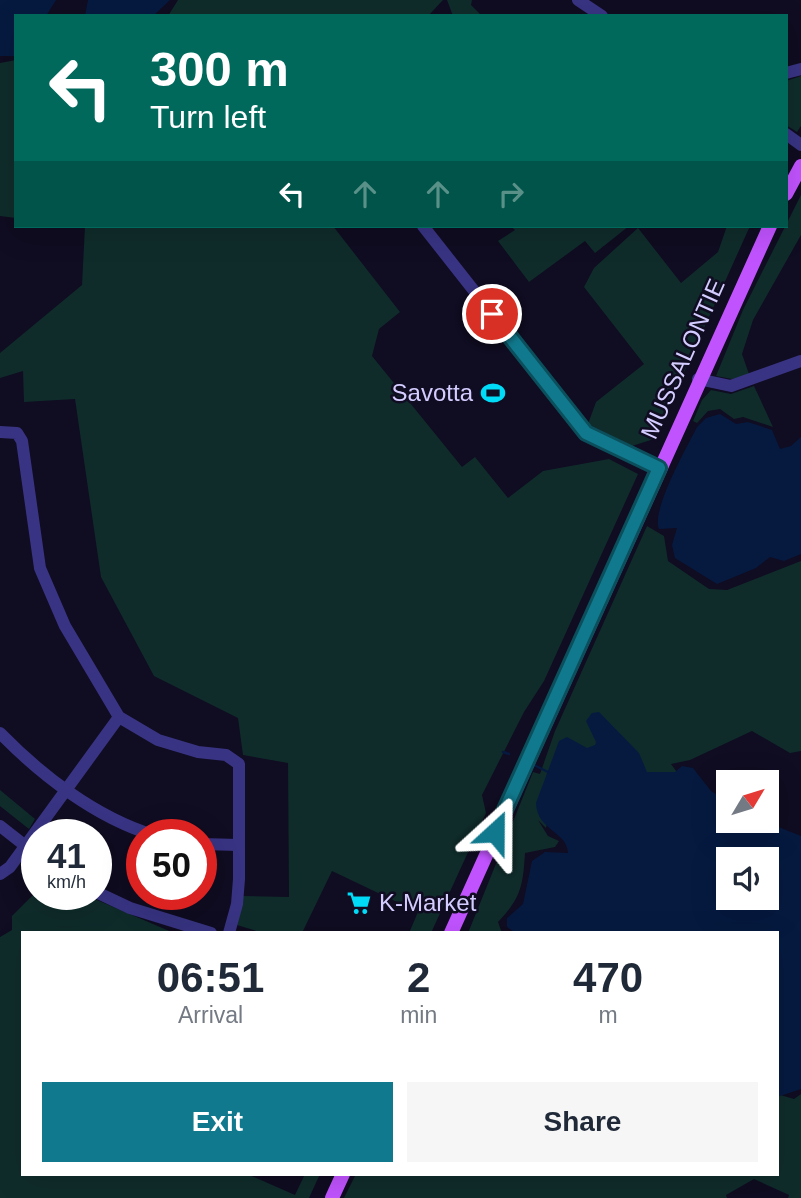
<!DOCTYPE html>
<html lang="en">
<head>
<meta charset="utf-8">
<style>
  :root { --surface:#fff; --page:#f6f6f7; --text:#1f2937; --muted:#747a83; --accent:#11798d }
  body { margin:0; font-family:Helvetica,sans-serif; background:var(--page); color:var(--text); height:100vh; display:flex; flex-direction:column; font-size:26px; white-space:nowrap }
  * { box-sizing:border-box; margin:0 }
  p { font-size:23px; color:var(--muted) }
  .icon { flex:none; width:38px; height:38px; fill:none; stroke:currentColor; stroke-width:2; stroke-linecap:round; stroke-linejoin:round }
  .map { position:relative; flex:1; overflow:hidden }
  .side { position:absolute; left:21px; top:931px; width:758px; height:245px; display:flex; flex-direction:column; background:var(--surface); border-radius:0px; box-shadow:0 7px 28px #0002 }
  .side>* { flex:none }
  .top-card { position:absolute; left:14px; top:14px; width:774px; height:214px; border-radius:0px; box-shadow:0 7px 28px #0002; background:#00695c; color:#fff; overflow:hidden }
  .needle { width:46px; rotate:52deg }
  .controls { position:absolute; left:716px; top:770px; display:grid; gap:14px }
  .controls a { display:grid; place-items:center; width:63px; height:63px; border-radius:0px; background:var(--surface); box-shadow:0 7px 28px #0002; font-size:35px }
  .speed { position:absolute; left:21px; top:819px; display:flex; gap:14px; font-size:35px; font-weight:700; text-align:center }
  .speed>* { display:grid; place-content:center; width:91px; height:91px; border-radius:50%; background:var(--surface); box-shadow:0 7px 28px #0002; line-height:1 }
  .speed small { font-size:18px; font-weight:400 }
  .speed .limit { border:10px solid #d22; background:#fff; color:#111 }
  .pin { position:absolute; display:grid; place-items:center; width:60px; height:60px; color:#fff; margin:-30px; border:4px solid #fff; border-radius:50%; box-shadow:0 2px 7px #0007 }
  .me { position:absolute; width:77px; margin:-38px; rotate:24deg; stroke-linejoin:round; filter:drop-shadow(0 0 5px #0008) }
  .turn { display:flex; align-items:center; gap:24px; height:147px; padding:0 21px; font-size:32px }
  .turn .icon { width:91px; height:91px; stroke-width:2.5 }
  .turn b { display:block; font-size:49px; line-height:60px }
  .lanes { display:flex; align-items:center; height:66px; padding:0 21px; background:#0003; justify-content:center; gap:35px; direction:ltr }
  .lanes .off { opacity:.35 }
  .eta { display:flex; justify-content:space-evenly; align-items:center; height:119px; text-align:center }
  .eta b { font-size:42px; font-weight:700; line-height:49px }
  .button { display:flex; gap:14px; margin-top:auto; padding:14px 21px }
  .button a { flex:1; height:80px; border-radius:0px; background:var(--accent); color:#fff; font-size:28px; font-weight:700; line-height:80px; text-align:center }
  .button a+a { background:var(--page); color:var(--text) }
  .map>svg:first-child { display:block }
  .green { fill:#0f2c2b }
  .water { fill:#061a40; fill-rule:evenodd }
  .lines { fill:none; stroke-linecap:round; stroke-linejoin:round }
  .stream { stroke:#061a40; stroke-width:2.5 }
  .minor { stroke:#383483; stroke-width:12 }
  .major { stroke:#c153ff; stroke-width:14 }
  .route-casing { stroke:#0b4f5c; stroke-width:18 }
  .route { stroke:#11798d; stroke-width:12 }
  .labels { text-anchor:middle; stroke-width:5; stroke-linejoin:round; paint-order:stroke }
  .street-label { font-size:24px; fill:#d3ccff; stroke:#100c21 }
  .poi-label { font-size:24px; fill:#d3ccff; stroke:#100c21; text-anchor:end }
</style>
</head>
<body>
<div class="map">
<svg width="801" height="1198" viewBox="0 0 801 1198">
  <rect width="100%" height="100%" fill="#100c21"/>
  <!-- green -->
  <g class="green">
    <polygon points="178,0 443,0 428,16 168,16"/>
    <polygon points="447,0 472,0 471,5 482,16 453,16"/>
    <polygon points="16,60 16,218 0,216 0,63"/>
    <polygon points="801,76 801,126 797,132 786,125 786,81"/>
    <polygon points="801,195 801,235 753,320 742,354 750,377 732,379 716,376 743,310"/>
    <polygon points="85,226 333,226 400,312 379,329 372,356 462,467 475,457 508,498 543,471 609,459 638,474 544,681 524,712 482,795 486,813 431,933 409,933 418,912 332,871 302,933 263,933 237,925 242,896 289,897 288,763 243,755 238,718 154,676 101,577 75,399 24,402 23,371 0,378 0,353 82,285"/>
    <polygon points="510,226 629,226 595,253 585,241 529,282 498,241 515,230"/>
    <polygon points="727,226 750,226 654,439 632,446 588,424 596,402 644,364 584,287 594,268 638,228 681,283 718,252"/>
    <polygon points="754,386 773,427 743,417 734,419 720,409 708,411 697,423 693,421 702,400 711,390 731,394"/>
    <path d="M647,526L664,536L668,561L709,589L727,590L801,561V751L790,753L752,731L690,760L671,764L679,775L558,771L546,828L538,820L548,836L559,841L555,847L525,853C523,886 521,898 498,922L502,933H468L533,772L540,774L555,731Z"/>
    <polygon points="0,790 35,819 29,829 0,806"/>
    <polygon points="37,865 37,894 83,894 174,933 23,933 23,1174 247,1174 295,1195 305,1174 320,1174 309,1198 0,1198 0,937 12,930 12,916 33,895 31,872"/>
    <polygon points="777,1094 794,1099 801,1094 801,1198 788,1198 789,1195 754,1179 726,1195 727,1198 344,1198 356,1174 777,1174"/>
  </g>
  <!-- water -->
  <g class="water">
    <polygon points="0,0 56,0 46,16 16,16 16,56 0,56"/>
    <polygon points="88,0 170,0 153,16 85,16"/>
    <path d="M720,414L736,424L748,422L772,430L780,449L791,446L801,437V554L784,561L770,557L756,568L717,584L675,558L672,545L677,528L659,529C651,510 687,447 697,427L706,418Z"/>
    <path d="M599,712L639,753L647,772H675L682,766L693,768L711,791L728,802V821H763L801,836V1089L777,1097V933H516L507,927V918L523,904L532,861L545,852L568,853C567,831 537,831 536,803L559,741L567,737L587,748L595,745L596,742L586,721L592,713ZM766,859V898H728V859Z"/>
  </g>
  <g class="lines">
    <!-- stream -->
    <g class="stream">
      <polyline points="503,752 509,754"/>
      <polyline points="534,765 548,772"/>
    </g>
    <!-- minor -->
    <g class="minor">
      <polyline points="578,0 602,16"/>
      <polyline points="786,73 801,69"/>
      <polyline points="786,134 801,145"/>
      <polyline points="423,226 586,433 659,468"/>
      <polyline points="698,379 731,386 801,361"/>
      <polyline points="0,432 17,433 22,441 40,568 65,626 119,717 158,740 198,752 226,755 239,764 239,879 237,904 229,933"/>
      <path d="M0,733C41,775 95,817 153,835"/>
      <polyline points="0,826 37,855"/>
      <polyline points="201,844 239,845"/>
      <polyline points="0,874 10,867 119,717"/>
      <polyline points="96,892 130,908 211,933"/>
    </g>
    <!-- major -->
    <g class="major">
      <polyline points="786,194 801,166"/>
      <polyline points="451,933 770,226"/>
      <polyline points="332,1198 343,1174"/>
    </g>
  </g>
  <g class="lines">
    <!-- route casing -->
    <g class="route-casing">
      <polyline id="route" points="492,314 586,433 659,468 495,832"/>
    </g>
    <!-- route -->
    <use href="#route" class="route"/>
  </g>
  <!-- icons -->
  <defs>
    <g id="stadium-bare" transform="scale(1.89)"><path d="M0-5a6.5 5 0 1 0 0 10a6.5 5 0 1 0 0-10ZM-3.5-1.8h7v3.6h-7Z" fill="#00dbf7" stroke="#100c21" stroke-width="2.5" paint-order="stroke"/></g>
    <g id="supermarket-bare" transform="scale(1.89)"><path d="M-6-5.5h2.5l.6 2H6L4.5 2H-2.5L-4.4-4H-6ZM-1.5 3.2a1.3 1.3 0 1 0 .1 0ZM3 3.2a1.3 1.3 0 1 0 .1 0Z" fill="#00dbf7" stroke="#100c21" stroke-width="2.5" paint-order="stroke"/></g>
  </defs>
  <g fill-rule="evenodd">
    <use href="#stadium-bare" x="493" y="393"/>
    <use href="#supermarket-bare" x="359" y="903"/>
  </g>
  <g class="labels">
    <!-- street labels -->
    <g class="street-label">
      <text transform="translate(683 359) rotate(-66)" y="8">MUSSALONTIE</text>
    </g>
    <!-- poi labels -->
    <g class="poi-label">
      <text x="473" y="401">Savotta</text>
      <text x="379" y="911" text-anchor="start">K-Market</text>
    </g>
  </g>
</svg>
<div class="controls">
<a><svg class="needle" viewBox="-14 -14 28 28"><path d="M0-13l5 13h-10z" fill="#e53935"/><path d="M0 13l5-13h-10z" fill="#747a83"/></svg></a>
<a><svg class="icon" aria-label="sound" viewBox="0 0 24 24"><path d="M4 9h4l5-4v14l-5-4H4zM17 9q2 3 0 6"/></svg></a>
</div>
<div class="speed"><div>41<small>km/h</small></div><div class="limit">50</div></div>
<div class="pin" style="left:492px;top:314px;background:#d93025"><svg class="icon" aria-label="arrive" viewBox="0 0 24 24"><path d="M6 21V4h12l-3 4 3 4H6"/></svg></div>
<svg class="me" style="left:495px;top:832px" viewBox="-20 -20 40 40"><path d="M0-17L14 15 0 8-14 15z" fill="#11798d" stroke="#fff" stroke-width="4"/></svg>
<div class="top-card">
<div class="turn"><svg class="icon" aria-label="left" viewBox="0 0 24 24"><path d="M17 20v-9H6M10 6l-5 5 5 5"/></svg><div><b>300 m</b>Turn left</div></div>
<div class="lanes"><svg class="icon" aria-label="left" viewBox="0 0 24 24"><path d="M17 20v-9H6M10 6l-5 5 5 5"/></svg><svg class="icon off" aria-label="ahead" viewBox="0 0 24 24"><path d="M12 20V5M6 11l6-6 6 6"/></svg><svg class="icon off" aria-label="ahead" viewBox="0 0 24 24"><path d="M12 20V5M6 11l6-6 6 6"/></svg><svg class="icon off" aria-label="right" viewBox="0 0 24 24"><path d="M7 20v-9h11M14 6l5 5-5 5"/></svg></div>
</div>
<section class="side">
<div class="eta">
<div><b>06:51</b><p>Arrival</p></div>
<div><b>2</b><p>min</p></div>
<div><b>470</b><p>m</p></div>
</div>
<div class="button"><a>Exit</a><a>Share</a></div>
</section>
</div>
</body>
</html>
